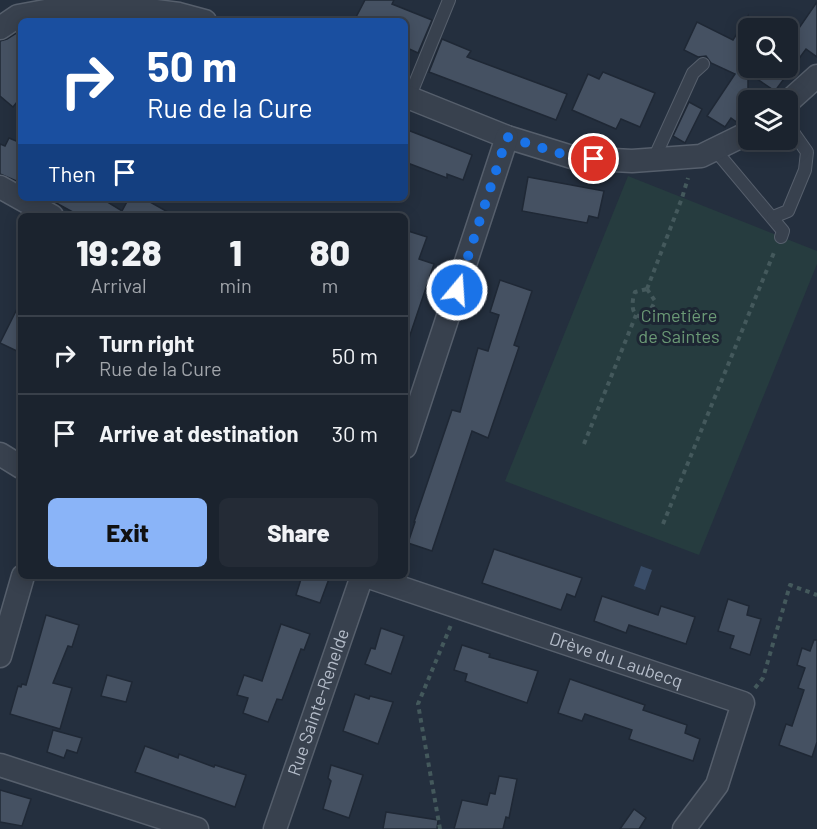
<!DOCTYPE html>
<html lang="en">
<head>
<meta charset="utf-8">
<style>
  :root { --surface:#1b232e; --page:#242b36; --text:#f1f3f6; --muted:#a0a4aa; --line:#39404a; --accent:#8ab4f8 }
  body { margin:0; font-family:Barlow,sans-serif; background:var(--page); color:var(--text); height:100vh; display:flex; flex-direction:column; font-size:22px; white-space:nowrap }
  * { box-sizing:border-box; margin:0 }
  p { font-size:20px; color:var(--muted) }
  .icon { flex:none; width:33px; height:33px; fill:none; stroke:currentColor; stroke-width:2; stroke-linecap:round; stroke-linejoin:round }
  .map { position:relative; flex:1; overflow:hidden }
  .details { position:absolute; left:18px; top:213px; width:390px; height:366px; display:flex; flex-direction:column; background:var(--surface); border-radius:9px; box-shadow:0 3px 15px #0003,0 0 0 2px var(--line) }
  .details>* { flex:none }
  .top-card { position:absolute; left:18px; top:18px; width:390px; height:183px; border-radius:9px; box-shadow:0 3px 15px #0003,0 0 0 2px var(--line); background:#1a4fa0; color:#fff; overflow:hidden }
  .buttons { position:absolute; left:738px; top:18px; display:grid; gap:12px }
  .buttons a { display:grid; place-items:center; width:60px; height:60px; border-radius:9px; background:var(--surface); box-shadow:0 3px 15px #0003,0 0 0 2px var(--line); font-size:30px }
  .pin { position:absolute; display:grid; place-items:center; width:51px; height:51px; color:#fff; margin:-26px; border:3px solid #fff; border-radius:50%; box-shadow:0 2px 6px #0007 }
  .me { position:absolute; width:66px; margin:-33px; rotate:18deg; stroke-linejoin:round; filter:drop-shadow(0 0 4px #0008) }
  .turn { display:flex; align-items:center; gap:21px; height:126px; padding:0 30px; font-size:27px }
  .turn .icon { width:78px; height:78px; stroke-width:2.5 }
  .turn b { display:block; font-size:42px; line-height:51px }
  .then { display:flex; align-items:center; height:57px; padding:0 30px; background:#0003; gap:12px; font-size:22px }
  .eta { display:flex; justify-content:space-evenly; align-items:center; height:102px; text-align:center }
  .eta b { font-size:36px; font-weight:800; line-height:42px }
  .action { display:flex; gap:12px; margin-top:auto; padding:12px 30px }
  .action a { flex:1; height:69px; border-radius:9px; background:var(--accent); color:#111; font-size:24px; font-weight:800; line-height:69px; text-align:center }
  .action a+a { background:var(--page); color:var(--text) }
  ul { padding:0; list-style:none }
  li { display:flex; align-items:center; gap:18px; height:78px; padding:0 30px; border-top:2px solid var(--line) }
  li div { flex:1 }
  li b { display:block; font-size:22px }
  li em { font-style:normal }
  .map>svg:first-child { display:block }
  .green { fill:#263c3f }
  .water { fill:#394c67 }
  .building { fill:#455162; stroke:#1f2835; stroke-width:1.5 }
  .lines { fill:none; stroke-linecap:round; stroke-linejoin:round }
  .service-casing { stroke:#565f6c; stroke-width:14 }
  .minor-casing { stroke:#565f6c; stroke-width:25 }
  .path { stroke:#44595c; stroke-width:4; stroke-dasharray:4.5 4.5; stroke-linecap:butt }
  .service { stroke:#38414e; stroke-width:12 }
  .minor { stroke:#38414e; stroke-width:22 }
  .route { stroke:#1a73e8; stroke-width:10; stroke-dasharray:0 18 }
  .labels { text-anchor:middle; stroke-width:6; stroke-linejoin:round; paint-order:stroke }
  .park-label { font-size:18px; fill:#6b9a76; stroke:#1d2633 }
  .street-label { font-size:18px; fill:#b4bcc9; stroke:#1d2633 }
</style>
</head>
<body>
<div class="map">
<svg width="817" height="829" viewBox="0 0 817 829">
  <rect width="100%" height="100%" fill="#242f3e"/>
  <!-- green -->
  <polygon class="green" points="628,176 817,251 817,264 699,555 505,481"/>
  <!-- water -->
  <polygon class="water" points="641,566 652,570 645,590 634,586"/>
  <!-- building -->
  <g class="building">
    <polygon points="365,0 394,0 392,4 432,20 418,53 405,47 405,21 354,21"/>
    <polygon points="817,2 817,57 806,49 775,91 748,73 748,116 746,120 738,123 731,118 725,127 707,116 735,74 711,63 706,56 698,57 684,50 697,22 733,40 748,16 748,68 788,68 788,44"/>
    <polygon points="21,30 21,97 13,107 0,96 0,41 7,39"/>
    <polygon points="442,39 471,51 467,57 567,94 556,120 429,72"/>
    <polygon points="603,72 655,93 640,127 621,119 616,129 572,110 588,74 599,79"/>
    <polygon points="689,102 702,109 685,143 673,136"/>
    <polygon points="405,129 472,155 463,180 447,174 447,178 405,162"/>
    <polygon points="9,138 21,143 21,183 0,174 0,144 5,146"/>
    <polygon points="528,177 604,191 598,218 589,216 587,223 522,211"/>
    <polygon points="47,198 101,198 122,211 129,198 143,198 175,216 80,216"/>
    <polygon points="405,230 427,237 419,259 434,264 408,341 405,340"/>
    <polygon points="500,280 532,291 514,345 519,347 488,438 472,431 432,551 408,543 415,522 414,522 452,410 460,412 478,348 488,351 499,315 490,312"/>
    <polygon points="21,301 21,353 0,343"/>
    <polygon points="494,549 582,578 575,597 567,594 561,610 482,583"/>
    <polygon points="302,576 330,576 320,603 296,595"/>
    <polygon points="602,596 658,615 661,606 695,617 686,644 629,625 626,633 594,621"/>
    <polygon points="728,599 749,606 747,615 761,619 750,655 730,648 734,636 718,631"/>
    <polygon points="46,615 79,625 72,647 68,646 53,683 72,688 60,729 10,714 18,686 21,687 22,684 26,685"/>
    <polygon points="281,624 310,634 304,650 301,649 282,700 277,699 268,722 243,713 248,698 237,695 244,675 262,681"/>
    <polygon points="381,628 404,636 391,674 365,664 371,648 375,649"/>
    <polygon points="814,640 817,640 817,742 812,757 779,745 786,724 792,726 804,690 798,688 805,668 797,665 802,648 810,651"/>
    <polygon points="462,645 490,654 489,657 538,671 527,703 465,681 467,674 454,670"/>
    <polygon points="107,675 132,682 126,702 101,696"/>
    <polygon points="570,679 645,705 643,710 687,725 685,733 700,739 693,761 629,739 632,730 585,714 582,721 558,713"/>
    <polygon points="355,694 369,699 370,696 393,702 378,744 343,731"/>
    <polygon points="53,730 82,738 77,753 67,750 64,758 47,752"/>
    <polygon points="145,746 178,758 179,754 214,767 215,765 246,775 235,807 135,772"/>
    <polygon points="331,765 363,775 349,818 323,809 331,781 328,778"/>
    <polygon points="499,776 517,779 509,818 506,817 503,829 454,829 462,800 487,805 490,793 495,794"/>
    <polygon points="0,790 31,799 22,826 0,822"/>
    <polygon points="634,809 646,818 639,829 620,829"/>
    <polygon points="386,812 438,820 437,829 383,829"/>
  </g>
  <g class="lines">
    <!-- service casing -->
    <g class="service-casing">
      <g id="service">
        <polyline points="409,98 449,0"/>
        <polyline points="716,151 783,231 781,237"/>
        <polyline points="658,159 657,152 693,73 703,64"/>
        <polyline points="773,217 788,211 805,170 807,152 788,125"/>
      </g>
    </g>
    <!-- minor casing -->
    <g class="minor-casing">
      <g id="minor">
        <polyline points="0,28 18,16 51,10 126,7 179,14 205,21"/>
        <polyline points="405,96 507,137 575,158 632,161 701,156 748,133"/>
        <polyline points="788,102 817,76"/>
        <polyline points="0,187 52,216"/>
        <polyline points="405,447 507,137"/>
        <polyline points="0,454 21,467"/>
        <path id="s1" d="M366,576L743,703L717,785L684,829"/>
        <polyline points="0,656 23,576"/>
        <polyline points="0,765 197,829"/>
        <path id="s2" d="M275,829L362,576"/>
      </g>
    </g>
    <!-- path -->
    <g class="path">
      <polyline points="647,289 682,198 688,178"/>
      <path d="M647,289L655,301C644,327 626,317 635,292Z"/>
      <polyline points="584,444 636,315"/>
      <polyline points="663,524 775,250"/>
      <polyline points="755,688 763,678 790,585 817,595"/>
      <polyline points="440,829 418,704 451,625"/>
    </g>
    <!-- service -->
    <use href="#service" class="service"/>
    <!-- minor -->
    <use href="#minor" class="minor"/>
  </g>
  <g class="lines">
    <!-- route -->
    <polyline class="route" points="457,290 507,137 575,158 594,159"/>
  </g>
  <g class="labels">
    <!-- park labels -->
    <g class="park-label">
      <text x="679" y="322">Cimetière<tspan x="679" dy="21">de Saintes</tspan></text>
    </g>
    <!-- street labels -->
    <g class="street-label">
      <text dy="6" stroke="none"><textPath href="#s1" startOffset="264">Drève du Laubecq</textPath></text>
      <text dy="6" stroke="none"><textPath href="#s2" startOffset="134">Rue Sainte-Renelde</textPath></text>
    </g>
  </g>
</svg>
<div class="buttons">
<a><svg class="icon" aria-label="search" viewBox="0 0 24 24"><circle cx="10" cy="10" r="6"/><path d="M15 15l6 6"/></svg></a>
<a><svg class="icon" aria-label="layers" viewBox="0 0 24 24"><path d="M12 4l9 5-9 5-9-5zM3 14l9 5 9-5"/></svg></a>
</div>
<div class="pin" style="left:594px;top:159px;background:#d93025"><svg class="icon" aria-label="arrive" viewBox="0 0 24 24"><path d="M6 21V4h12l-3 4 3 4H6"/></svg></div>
<svg class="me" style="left:457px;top:290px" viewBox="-20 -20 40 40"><circle r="17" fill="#1a73e8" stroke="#fff" stroke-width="3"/><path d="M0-11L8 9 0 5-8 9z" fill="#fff"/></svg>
<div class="top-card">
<div class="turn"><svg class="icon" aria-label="right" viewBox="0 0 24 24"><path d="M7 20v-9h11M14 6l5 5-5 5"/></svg><div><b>50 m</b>Rue de la Cure</div></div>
<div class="then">Then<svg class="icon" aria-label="arrive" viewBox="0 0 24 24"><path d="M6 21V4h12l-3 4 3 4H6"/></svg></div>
</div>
<section class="details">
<div class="eta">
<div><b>19:28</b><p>Arrival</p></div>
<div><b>1</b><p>min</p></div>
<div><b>80</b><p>m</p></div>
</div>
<ul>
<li><svg class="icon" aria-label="right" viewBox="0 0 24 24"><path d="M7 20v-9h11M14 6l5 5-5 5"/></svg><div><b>Turn right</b><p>Rue de la Cure</p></div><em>50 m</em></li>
<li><svg class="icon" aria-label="arrive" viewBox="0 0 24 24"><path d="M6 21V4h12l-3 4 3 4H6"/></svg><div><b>Arrive at destination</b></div><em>30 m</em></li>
</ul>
<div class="action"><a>Exit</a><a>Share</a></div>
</section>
</div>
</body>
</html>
